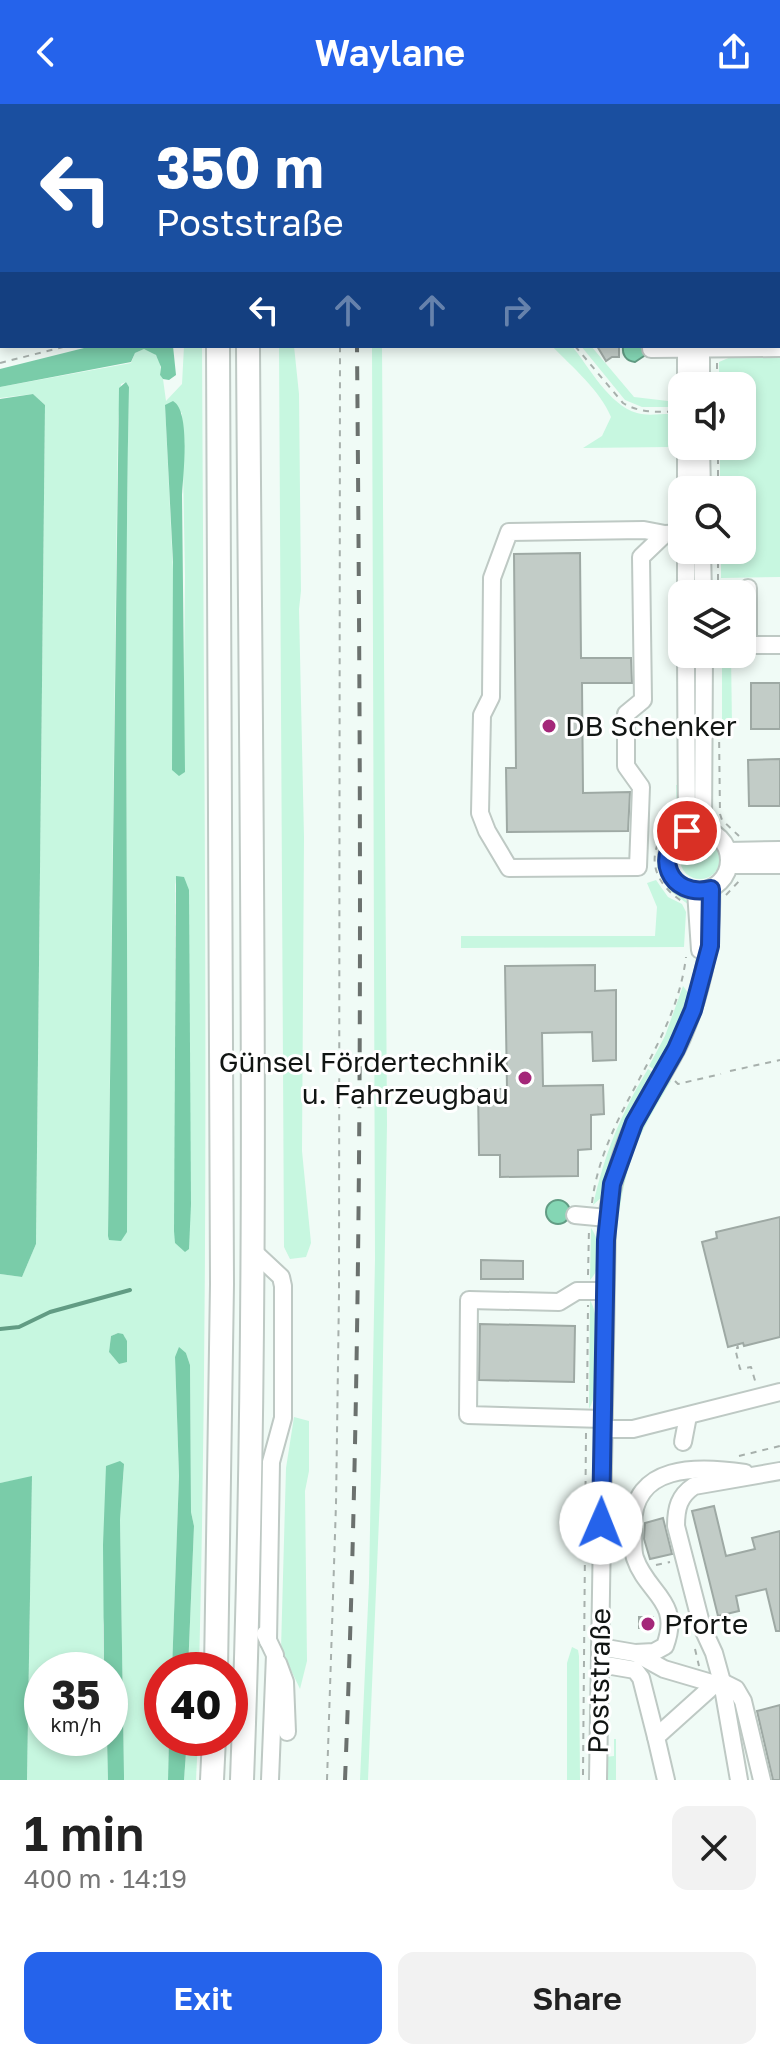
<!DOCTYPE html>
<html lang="en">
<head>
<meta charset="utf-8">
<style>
  :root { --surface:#fff; --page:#f2f2f2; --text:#222; --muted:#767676; --accent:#2563eb }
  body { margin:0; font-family:"Golos Text",sans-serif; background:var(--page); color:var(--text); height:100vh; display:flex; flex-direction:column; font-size:30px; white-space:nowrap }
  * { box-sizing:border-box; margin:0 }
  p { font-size:26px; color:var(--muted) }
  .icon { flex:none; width:44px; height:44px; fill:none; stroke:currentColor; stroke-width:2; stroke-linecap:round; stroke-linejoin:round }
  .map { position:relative; height:1676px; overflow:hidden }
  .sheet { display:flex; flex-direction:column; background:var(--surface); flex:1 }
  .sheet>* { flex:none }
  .banner { position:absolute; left:0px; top:0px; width:780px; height:244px; box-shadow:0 4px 12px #0003; background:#1a4fa0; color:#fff; overflow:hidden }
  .fabs { position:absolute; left:668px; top:268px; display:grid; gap:16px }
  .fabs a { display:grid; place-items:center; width:88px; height:88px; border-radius:16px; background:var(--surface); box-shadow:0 4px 12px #0003; font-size:40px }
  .speed { position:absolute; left:24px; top:1548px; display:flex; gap:16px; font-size:40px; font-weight:700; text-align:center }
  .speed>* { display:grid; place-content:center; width:104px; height:104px; border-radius:50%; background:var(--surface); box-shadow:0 4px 12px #0003; line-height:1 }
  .speed small { font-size:20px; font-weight:400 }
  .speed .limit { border:12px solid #d22; background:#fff; color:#111 }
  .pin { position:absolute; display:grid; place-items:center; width:68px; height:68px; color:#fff; margin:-34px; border:4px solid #fff; border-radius:50%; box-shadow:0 2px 8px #0007 }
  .me { position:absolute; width:88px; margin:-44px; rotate:1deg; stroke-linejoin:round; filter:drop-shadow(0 0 6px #0008) }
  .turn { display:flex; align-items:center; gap:28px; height:168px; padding:0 24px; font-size:36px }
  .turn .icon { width:104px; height:104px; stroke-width:2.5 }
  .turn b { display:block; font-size:56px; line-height:68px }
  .lanes { display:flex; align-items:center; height:76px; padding:0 24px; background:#0003; justify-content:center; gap:40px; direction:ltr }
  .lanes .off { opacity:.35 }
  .round { display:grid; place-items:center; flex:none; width:84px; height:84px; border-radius:16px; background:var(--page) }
  .head { display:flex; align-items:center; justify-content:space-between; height:136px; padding:0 24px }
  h1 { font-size:48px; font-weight:600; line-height:60px }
  .button { display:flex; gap:16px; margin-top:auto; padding:16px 24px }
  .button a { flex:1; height:92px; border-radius:16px; background:var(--accent); color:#fff; font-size:32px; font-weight:600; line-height:92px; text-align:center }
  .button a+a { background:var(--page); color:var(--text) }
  header { display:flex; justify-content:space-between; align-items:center; height:104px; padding:0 24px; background:var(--accent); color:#fff; font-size:36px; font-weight:600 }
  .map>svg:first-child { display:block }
  .green { fill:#c7f7e0; fill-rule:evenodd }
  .forest { fill:#7acca9 }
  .water { fill:#84d6b4; stroke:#629c84; stroke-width:2 }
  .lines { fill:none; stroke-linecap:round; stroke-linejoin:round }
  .stream { stroke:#629c84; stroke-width:4 }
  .building { fill:#c2ccc7; stroke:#9ea9a4; stroke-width:2 }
  .minor-casing { stroke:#bec9c4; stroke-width:20 }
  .highway-casing { stroke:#bec9c4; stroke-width:26 }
  .path { stroke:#a7b0ac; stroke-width:2; stroke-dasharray:6 6; stroke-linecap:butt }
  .minor { stroke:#fff; stroke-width:16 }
  .highway { stroke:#fff; stroke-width:22 }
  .rail { stroke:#6b716e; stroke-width:4; stroke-dasharray:14 14; stroke-linecap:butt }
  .route-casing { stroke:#184099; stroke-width:20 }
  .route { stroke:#2563eb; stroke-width:14 }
  .poi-dot { fill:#a42779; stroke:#fff; stroke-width:3 }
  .labels { text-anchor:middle; stroke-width:6; stroke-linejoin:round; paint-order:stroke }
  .poi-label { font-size:28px; fill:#111513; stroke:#fff; text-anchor:start }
  .street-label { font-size:28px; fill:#111513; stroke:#fff }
</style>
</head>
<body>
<header><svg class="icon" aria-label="back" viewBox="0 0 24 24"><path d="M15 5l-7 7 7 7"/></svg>Waylane<svg class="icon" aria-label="share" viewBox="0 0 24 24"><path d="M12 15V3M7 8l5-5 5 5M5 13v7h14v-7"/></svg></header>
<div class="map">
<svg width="780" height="1676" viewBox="0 0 780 1676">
  <rect width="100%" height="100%" fill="#f0fbf6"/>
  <!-- green -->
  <g class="green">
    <path d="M184,242H202C204,683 210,1125 199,1566H188L194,1422L191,1408L190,1261L186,1249L175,1253L179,1372L172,1566H162V1634H169L168,1676H124L120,1416L124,1361L103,1521L104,1566H42V1634H107L108,1676H27L32,1373L0,1379V1170L22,1173L36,1140L45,301L33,290L0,294V283L131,259L135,249L144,245C158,248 162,258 160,271L163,275L166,297L182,280ZM126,278L129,283C123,565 129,846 127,1128L108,1132L118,318L121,280ZM165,301L182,309L185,472L183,671ZM175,775L189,854V1145L175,1139ZM118,1229L125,1233L127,1257L119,1260L109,1248L111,1232Z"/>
    <polygon points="279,242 294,242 299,290 301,487 299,505 304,733 302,1047 311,1139 306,1153 290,1155 284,1143"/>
    <polygon points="372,242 382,242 387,1021 381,1368 368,1676 360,1676 369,1479 375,1155"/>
    <path d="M552,242H572C589,263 609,301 637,309C647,312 658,310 669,310V343L583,344L602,332L611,313C600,286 572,263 552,242Z"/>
    <polygon points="581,242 591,242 634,293 668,297 669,303 642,303 625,296"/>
    <polygon points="780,251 780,473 721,474 721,446 742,446 742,386 720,386 720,342 742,342 742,282 719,282 719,258 733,252"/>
    <polygon points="722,550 731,550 732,622 722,622"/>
    <path d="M676,681H680C680,691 682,704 680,713C675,732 653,733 659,764C664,784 686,790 689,801L669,786L657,763L659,741L677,714Z"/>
    <circle cx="700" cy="755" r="20"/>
    <polygon points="656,776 668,793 682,800 686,808 684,843 461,844 461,832 655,832 657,803 647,779"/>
    <path d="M683,882L689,890C681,917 670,942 656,967L649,962L665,932Z"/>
    <path d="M648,965L654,969L603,1092L593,1101C604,1051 621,1009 648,965Z"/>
    <path d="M667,975L671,977C656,1002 641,1026 632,1053C607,1125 615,1221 614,1297L612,1294C612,1211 602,1112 635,1034C643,1014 657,994 667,975Z"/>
    <path d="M591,1124C601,1138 603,1163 590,1176Z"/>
    <path d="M590,1196C602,1215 601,1286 589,1305Z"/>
    <polygon points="294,1313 309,1317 309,1367 305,1387 307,1557 300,1585 281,1545 286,1364"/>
    <polygon points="572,1543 578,1546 579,1552 580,1676 567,1676 567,1559"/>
    <polygon points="187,1634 198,1634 196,1676 184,1676"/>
    <polygon points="614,1635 616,1635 616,1676 605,1676 605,1653 614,1652"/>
  </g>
  <!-- forest -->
  <g class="forest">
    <polygon points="0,0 50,0 2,2 0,228"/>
    <polygon points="92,242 173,242 176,271 169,276 163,275 160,271 161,263 156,251 144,245 135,249 131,258 0,283 0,265"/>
    <path d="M126,278L129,283C123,565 129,846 127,1128L121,1137L109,1136L108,1132L119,284Z"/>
    <polygon points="33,290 45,301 36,1140 22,1173 0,1170 0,295"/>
    <path d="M173,297C191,307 183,371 182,391L185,668L179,672L172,666L173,458L165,301Z"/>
    <polygon points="176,772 184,773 189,786 191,1100 189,1145 185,1148 175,1139 174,1127"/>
    <polygon points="118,1229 123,1230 127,1237 127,1258 119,1260 109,1248 111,1232"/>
    <polygon points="179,1243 186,1249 190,1261 191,1408 194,1422 188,1566 172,1566 179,1372 175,1253"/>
    <polygon points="120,1357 124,1360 120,1416 124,1672 124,1676 108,1676 107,1634 110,1634 110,1566 104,1566 103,1441 106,1362"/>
    <polygon points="32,1372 27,1676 0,1676 0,1379"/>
    <polygon points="169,1634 187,1634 184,1676 168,1676"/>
  </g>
  <!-- water -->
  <g class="water">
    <path d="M623,242H645L644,252L635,258C626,257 622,251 623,242Z"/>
    <circle cx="558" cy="1108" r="12"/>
  </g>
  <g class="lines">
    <!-- stream -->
    <polyline class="stream" points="0,1225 19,1223 50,1208 130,1186"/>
  </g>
  <!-- building -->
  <g class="building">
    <polygon points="597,242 619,242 619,253 612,253 606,257"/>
    <polygon points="580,449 581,554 631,554 632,579 582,579 583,689 630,688 628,727 507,728 506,664 516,664 514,450"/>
    <rect x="751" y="579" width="29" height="46"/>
    <polygon points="780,655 780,702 749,702 748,656"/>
    <polygon points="595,861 595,887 616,886 616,956 593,957 592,928 542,929 543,982 603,981 604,1010 591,1011 591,1045 578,1046 578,1072 500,1073 500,1051 479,1051 478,985 507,985 505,862"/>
    <polygon points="780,1113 780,1233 744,1242 743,1239 728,1243 702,1138 717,1134 716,1128"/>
    <polygon points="481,1156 523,1157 523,1175 481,1175"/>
    <polygon points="480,1220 575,1222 574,1278 479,1276"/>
    <polygon points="714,1402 726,1452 755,1445 752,1434 780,1427 780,1527 776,1527 766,1485 736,1492 739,1507 718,1512 692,1407"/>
    <polygon points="663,1414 672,1450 650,1455 644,1435 645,1419"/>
    <rect x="639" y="1513" width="14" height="11"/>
    <polygon points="780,1601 780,1676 773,1676 757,1607"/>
  </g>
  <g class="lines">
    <!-- minor casing -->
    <g class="minor-casing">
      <g id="minor">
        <polyline points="478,0 478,2"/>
        <polyline points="580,0 580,2"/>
        <polyline points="700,0 700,2"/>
        <polyline points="687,2 687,0"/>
        <polyline points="778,80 780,80"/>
        <polyline points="778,177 780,177"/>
        <polyline points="686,242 686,282"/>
        <polyline points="651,245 780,244"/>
        <polyline points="701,282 701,242"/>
        <polyline points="686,342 686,386"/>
        <polyline points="701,342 702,386"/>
        <polyline points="665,430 641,453 643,596 626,610 626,662 641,683 638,763 509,764 487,727 480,709 482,611 491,593 492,474 509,428 644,426 665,430 682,429"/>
        <polyline points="686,446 686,490"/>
        <polyline points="702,446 703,490"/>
        <polyline points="742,541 780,541"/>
        <polyline points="748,541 748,484"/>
        <polyline points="686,550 687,727"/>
        <circle cx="698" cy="756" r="31"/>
        <polyline points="703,725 704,550"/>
        <polyline points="728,747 780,746"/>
        <polyline points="729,761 780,761"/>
        <polyline points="696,787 700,846"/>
        <polyline points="575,1111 607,1114"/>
        <polyline points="251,1145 281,1173 283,1182 283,1314 271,1358 268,1537"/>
        <polyline points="603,1315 468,1311 469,1196 559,1198 577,1187 605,1187"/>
        <polyline points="603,1325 633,1325 780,1288"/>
        <polyline points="683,1338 688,1312"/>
        <polyline points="265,1530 275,1551 270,1676"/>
        <polyline points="600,1543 635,1549 664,1565 715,1580"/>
        <path d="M635,1549L654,1548L665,1542C682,1496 647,1490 635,1454C632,1445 634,1433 633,1424C631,1359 699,1362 745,1369"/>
        <polyline points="278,1559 285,1578 287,1628"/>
        <polyline points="600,1560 635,1566 641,1574 656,1633"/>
        <polyline points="722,1578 736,1585 743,1597 762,1676"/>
        <path d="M598,1676L607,1114C612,1081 619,1050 634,1020C648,990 669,964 682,934C703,885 713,838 711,785"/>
        <polyline points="666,1676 656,1633 715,1580 722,1578"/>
        <path d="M739,1676L722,1578L714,1549L702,1523L676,1422C676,1404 679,1392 694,1382L780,1367"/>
      </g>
    </g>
    <!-- highway casing -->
    <g class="highway-casing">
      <g id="highway">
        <polyline points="217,0 217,2"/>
        <polyline points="247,0 247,2"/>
        <polyline points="216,1566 222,1180 218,242"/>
        <polyline points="212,1676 214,1634"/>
        <path d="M242,1676C260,1199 251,720 248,242"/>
      </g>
    </g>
    <!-- path -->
    <g class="path">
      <polyline points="716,0 716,2"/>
      <polyline points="339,2 339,0"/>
      <path d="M575,242L623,299C641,310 661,308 682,307"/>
      <polyline points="0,259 67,242"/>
      <polyline points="717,259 717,282"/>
      <polyline points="672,289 672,335"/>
      <polyline points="718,342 718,386"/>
      <polyline points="674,393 674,415"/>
      <polyline points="718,446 718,489"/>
      <polyline points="674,543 674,497"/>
      <polyline points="719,626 720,710 722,716 739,732"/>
      <path d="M671,720C644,749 652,778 683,798"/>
      <polyline points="726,791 741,775"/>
      <polyline points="730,967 780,956"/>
      <polyline points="675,977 678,980 721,970"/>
      <path d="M592,1099C603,1007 675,944 686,853"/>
      <polyline points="588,1171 589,1125"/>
      <polyline points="737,1240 738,1244 735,1244 740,1265 751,1263 756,1280"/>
      <polyline points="587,1299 588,1201"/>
      <polyline points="739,1352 780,1342"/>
      <polyline points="656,1461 670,1458"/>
      <polyline points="695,1545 699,1562"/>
      <polyline points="583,1671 586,1329"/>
      <polyline points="327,1676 336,1400 339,1190 340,242"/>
    </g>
    <!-- minor -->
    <use href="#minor" class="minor"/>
    <!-- highway -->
    <use href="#highway" class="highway"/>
    <!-- rail -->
    <g class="rail">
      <polyline points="357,2 357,0"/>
      <path d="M345,1676C364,1199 361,719 357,242"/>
    </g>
  </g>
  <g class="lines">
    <!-- route casing -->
    <g class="route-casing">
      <path id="route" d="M601,1419L606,1136L612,1080L634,1019L676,945L693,906L710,842L711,785C669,795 650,748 687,727"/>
    </g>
    <!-- route -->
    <use href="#route" class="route"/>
  </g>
  <!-- markers -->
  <g class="poi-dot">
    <circle cx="549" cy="622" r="8"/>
    <circle cx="525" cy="974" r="8"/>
    <circle cx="648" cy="1520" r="8"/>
  </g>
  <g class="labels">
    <!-- poi labels -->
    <g class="poi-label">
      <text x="565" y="632">DB Schenker</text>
      <text x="509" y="968" text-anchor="end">Günsel Fördertechnik<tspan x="509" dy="32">u. Fahrzeugbau</tspan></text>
      <text x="664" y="1530">Pforte</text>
    </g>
    <!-- street labels -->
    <g class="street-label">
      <text transform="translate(599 1577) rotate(-89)" y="10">Poststraße</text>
    </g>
  </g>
</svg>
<div class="fabs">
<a><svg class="icon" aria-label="sound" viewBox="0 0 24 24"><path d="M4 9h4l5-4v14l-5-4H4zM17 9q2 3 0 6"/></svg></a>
<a><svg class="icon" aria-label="search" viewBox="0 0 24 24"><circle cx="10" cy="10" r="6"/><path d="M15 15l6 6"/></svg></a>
<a><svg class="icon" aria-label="layers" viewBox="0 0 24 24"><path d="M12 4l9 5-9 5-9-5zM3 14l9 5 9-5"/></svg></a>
</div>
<div class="speed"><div>35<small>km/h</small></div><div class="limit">40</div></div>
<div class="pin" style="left:687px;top:727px;background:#d93025"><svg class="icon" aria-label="arrive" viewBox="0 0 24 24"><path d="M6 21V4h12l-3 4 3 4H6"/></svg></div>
<svg class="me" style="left:601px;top:1419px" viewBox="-20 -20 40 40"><circle r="19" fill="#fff"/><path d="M0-13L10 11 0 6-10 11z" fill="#2563eb"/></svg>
<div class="banner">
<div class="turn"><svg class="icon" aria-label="left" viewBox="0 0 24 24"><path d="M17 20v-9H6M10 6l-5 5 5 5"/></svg><div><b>350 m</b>Poststraße</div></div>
<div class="lanes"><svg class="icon" aria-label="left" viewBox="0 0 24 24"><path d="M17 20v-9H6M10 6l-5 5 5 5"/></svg><svg class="icon off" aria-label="ahead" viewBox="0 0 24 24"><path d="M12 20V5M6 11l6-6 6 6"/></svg><svg class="icon off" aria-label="ahead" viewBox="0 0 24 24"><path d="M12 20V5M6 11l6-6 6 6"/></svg><svg class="icon off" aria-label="right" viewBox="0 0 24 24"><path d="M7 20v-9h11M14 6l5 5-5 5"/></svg></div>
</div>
</div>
<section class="sheet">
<div class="head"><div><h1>1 min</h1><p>400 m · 14:19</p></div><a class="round"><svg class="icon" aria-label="close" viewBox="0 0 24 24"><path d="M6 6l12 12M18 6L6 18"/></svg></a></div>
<div class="button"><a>Exit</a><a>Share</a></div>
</section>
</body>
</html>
